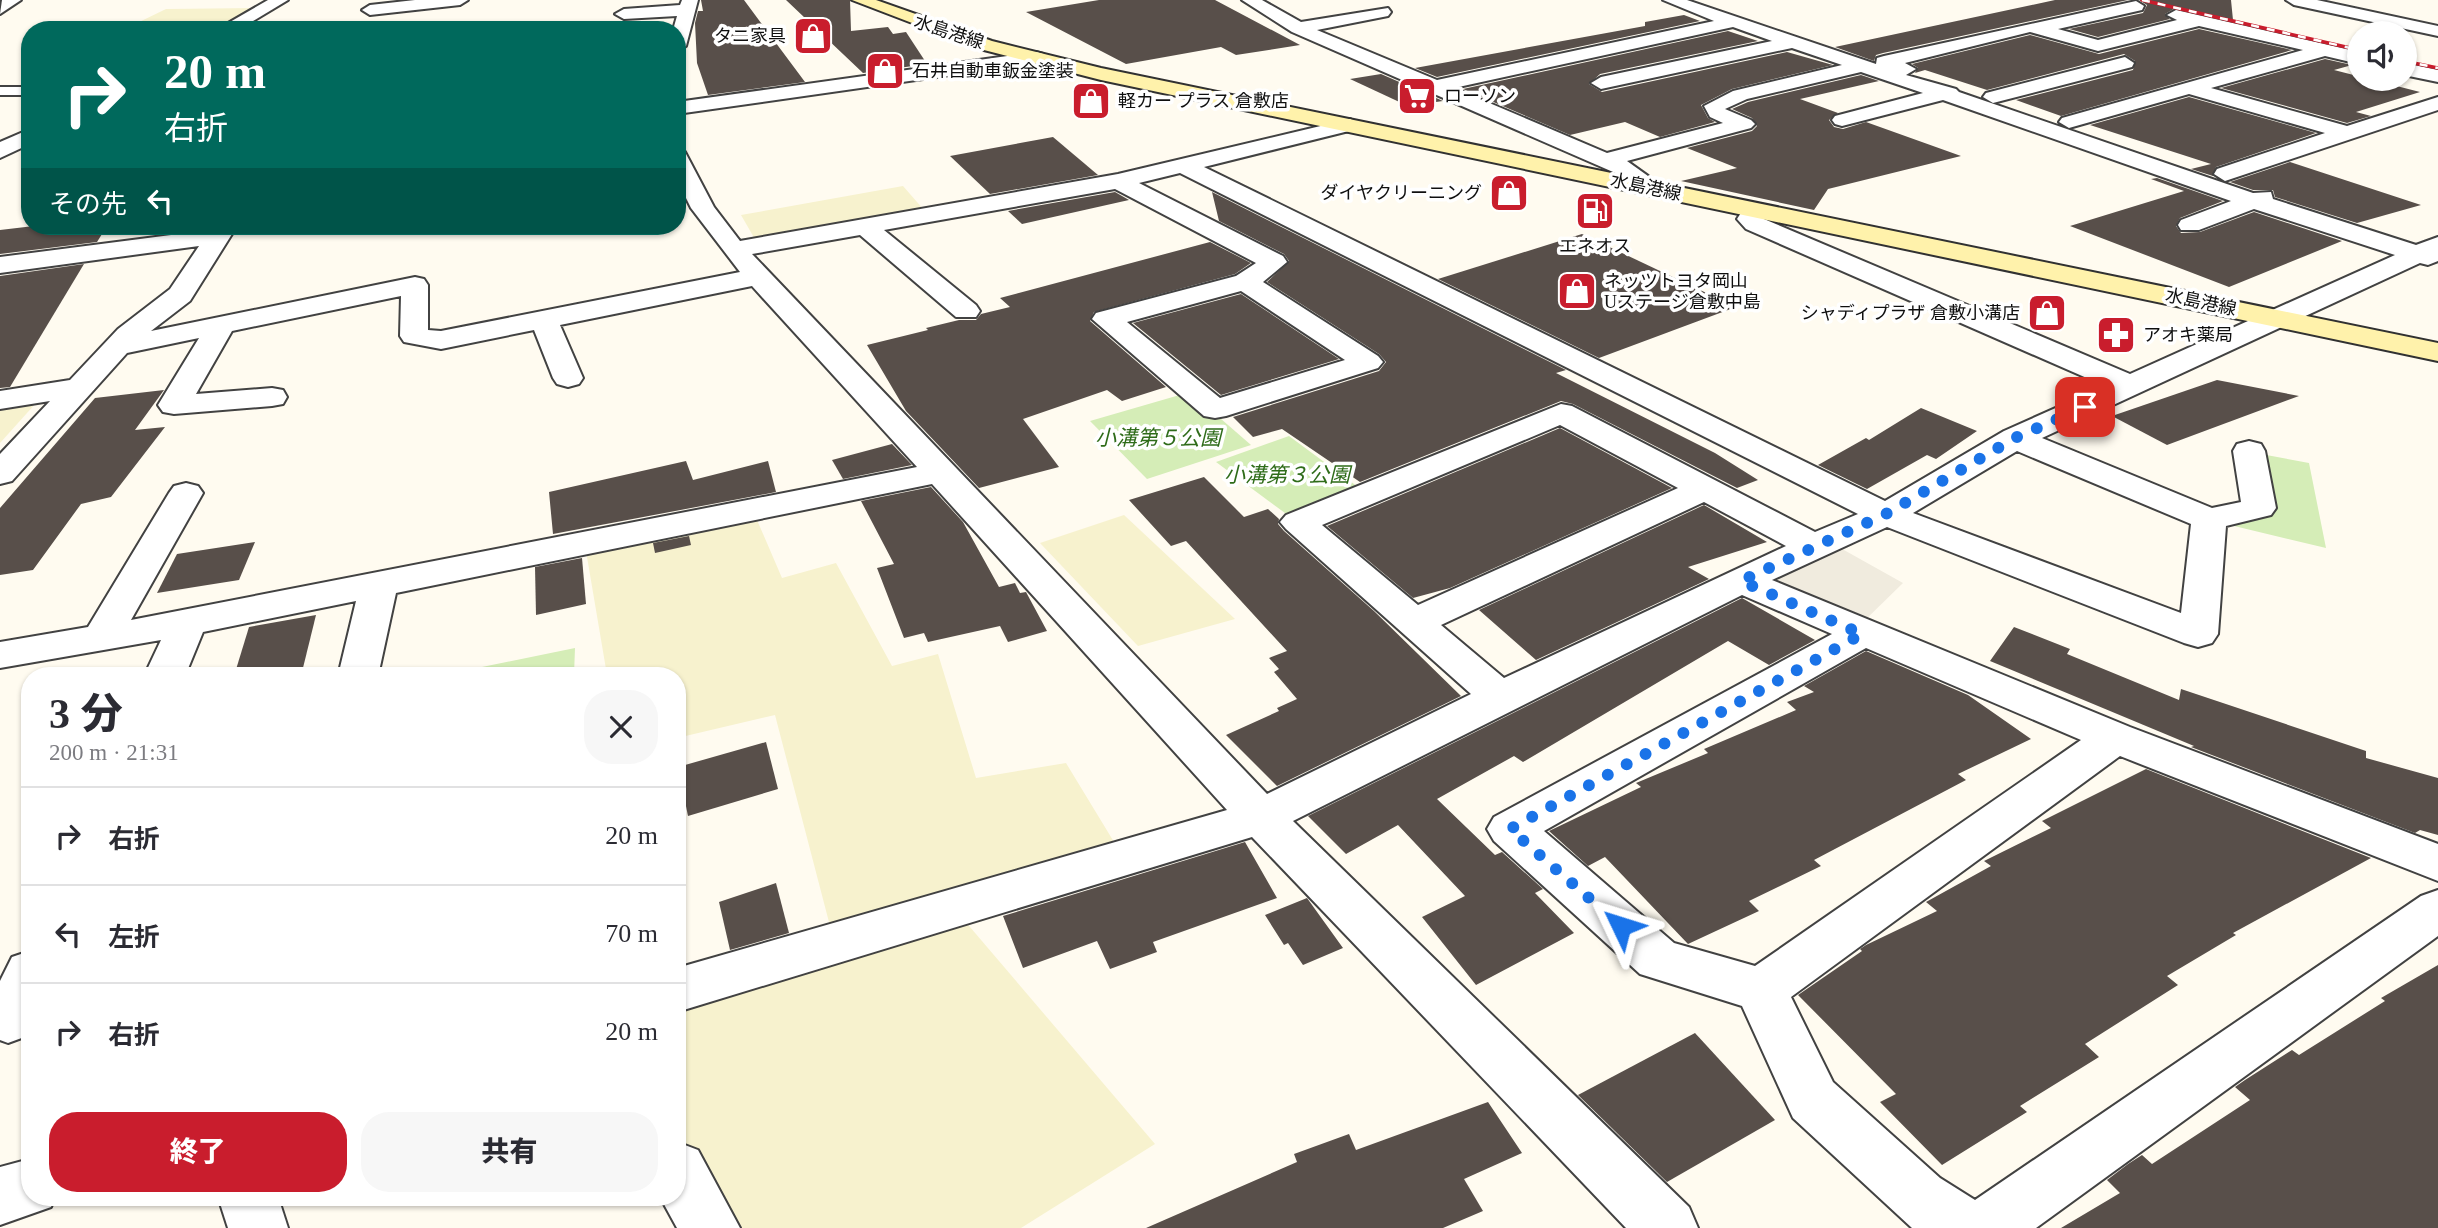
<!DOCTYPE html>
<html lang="ja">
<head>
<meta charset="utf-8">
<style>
  :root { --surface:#fff; --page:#f7f7f7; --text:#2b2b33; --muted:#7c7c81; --line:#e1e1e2; --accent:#c91d2d }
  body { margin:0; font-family:"Times New Roman","Noto Sans JP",serif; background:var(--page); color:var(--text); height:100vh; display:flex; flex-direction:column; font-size:26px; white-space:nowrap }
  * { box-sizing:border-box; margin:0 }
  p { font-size:23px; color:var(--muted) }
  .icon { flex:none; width:38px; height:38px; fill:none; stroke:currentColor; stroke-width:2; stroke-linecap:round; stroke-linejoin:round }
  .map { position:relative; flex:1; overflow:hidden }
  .side { position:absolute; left:21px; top:667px; width:665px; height:539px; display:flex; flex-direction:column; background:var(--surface); border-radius:28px; box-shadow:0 2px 5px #0004 }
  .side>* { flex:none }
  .guide { position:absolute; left:21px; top:21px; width:665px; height:214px; border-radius:28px; box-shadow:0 2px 5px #0004; background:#00695c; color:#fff; overflow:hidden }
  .buttons { position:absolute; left:2347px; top:21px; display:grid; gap:14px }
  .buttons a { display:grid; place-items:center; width:70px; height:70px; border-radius:50%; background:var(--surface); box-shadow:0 2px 5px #0004; font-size:35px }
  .pin { position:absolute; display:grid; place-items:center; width:60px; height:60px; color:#fff; margin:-30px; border-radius:14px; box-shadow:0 4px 10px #0006 }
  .me { position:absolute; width:77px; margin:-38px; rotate:311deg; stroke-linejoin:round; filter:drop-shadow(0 0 5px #0008) }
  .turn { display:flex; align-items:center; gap:24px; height:147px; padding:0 28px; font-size:32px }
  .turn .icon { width:91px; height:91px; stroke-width:2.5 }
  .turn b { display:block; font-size:49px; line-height:60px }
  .then { display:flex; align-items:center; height:66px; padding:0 28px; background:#0003; gap:14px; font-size:26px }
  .round { display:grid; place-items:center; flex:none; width:74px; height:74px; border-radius:28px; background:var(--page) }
  .summary { display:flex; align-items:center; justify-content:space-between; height:119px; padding:0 28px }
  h1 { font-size:42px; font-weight:800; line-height:52px }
  .button { display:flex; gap:14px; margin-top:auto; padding:14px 28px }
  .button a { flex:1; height:80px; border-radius:28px; background:var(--accent); color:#fff; font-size:28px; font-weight:800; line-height:80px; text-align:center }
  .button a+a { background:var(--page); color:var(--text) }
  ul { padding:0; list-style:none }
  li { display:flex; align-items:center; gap:21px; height:98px; padding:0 28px; border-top:2px solid var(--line) }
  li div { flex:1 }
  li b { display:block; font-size:26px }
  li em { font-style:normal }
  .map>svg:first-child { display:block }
  .farmland { fill:#f7f2ce }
  .green { fill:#d5edb7 }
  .plaza { fill:#f0ebde }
  .building { fill:#584f4a }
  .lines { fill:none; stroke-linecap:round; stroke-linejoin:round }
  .lane-casing { stroke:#424242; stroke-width:4 }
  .street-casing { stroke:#424242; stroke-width:4 }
  .secondary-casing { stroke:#313131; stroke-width:4 }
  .lane { fill:#fff; fill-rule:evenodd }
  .street { fill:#fff; fill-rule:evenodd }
  .secondary { fill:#fff2ab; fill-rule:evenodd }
  .rail-casing { stroke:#c91d2d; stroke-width:3.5 }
  .rail { stroke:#fff; stroke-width:2.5; stroke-dasharray:8; stroke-linecap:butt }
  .route { stroke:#1a73e8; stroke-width:12; stroke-dasharray:0 21.6 }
  .labels { text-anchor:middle; stroke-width:7; stroke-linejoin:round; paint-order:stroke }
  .far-street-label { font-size:18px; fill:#0f0f0f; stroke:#fff }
  .far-poi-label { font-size:18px; fill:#0f0f0f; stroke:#fff; text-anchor:start }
  .park-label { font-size:21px; font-style:italic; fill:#2f6c1a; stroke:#fff }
</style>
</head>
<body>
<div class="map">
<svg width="2438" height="1228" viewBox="0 0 2438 1228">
  <rect width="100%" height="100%" fill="#fffbf0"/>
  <!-- farmland -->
  <g class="farmland">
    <polygon points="256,8 214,30 39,30 49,25 133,25 166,9"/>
    <polygon points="903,186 924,210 756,241 741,215"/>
    <polygon points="36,403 0,443 0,408"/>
    <polygon points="754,513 782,578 836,563 892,666 938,654 976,778 1066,763 1114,842 830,926 775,715 677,738 677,676 607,675 586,551"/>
    <polygon points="1124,515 1235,619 1138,646 1040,543"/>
    <polygon points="964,920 1155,1144 1021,1228 729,1228 677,1135 677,1000"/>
  </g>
  <!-- green -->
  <g class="green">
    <polygon points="1190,392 1251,445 1147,479 1090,421"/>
    <polygon points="1289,436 1358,487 1289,516 1216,462"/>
    <polygon points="2261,454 2309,463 2326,548 2230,525 2270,512"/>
    <polygon points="575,648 574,675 443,675"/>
  </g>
  <!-- plaza -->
  <polygon class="plaza" points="1835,545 1903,583 1859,626 1763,583"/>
  <!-- building -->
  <g class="building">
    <polygon points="701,0 744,0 805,82 708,95 697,63 695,23 698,11 703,11"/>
    <polygon points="786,0 850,0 851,31 888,27 893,34 906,32 927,64 863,73"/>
    <polygon points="1099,0 1215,0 1300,45 1236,55 1221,47 1126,64 1026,12"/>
    <polygon points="2055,0 2128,0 1883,53 1876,55 1874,61 1835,47"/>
    <polygon points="2139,0 2231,0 2233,20 2177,7 2165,14 2170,19 2098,37 2069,29 2143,13 2147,5"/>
    <polygon points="1684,15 1700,21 1437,77 1415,68 1645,26 1645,22"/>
    <polygon points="2199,29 2292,50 2061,116 2016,100 2133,70 2135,61 2124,54 1987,90 1925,70 1915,73 1918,68 1912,64 2030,35 2099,54"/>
    <polygon points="1728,31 1758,41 1600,74 1589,84 1602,92 1787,52 1833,65 1732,89 1701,105 1708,118 1715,122 1660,137 1625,122 1570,135 1463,89"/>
    <polygon points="2325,59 2352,65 2334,70 2420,92 2356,112 2371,116 2347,123 2221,88"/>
    <polygon points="1381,74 1443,101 1408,106 1350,79"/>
    <polygon points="1861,75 1879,81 1800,99 1838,113 1829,120 1834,127 1843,129 1866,122 1961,156 1828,189 1814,210 1681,181 1737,168 1687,148 1752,131 1757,126 1752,118 1732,109 1748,102"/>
    <polygon points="2189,97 2316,133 2216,167 2213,176 2191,169 2211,164 2090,125"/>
    <polygon points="1053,137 1098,175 990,194 950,156"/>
    <polygon points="2290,162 2421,205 2357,223 2275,197 2273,190 2253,190 2230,182"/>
    <polygon points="2157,178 2223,201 2180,218 2176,226 2181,233 2200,232 2254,212 2342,241 2229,287 2070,226 2184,191 2151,179"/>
    <polygon points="1115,192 1129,200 1022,224 1008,211"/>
    <polygon points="1212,192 1566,370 1556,373 1715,453 1758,480 1737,488 1573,404 1561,401 1360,482 1282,429 1253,437 1233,417 1379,371 1386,362 1379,354 1267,282 1289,261 1284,254 1219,221"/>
    <polygon points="34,226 107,226 97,242 0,254 0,230"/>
    <polygon points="1582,234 1736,307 1599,358 1438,279"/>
    <polygon points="1210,242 1251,263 1235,274 1094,312 1090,321 1166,387 1122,401 1107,390 1023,419 1059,467 979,488 906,411 867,345 928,330 926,328 959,320 976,320 981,314 1010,307 1000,298"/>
    <polygon points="84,264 10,387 0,388 0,276"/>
    <polygon points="1241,294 1339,359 1221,395 1133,323"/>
    <polygon points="2217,380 2299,396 2167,445 2112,416"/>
    <polygon points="164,390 135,430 165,427 111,497 81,504 33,570 0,575 0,508 95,398"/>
    <polygon points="1921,408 1977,431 1936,459 1927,455 1867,489 1818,465 1866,438 1869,440"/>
    <polygon points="1560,428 1672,488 1450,588 1413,598 1327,526"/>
    <polygon points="892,444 912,465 843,479 832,460"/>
    <polygon points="686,461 693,480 768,461 776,492 553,534 549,492"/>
    <polygon points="1204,477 1244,517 1268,509 1279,519 1278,524 1284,531 1374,611 1461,696 1277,786 1226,735 1279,711 1277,708 1297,699 1274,672 1279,669 1269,658 1287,651 1186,541 1171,546 1129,500"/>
    <polygon points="931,487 963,522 999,587 1015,583 1020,593 1026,592 1047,631 1008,642 1000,626 928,642 924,633 904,638 877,568 894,564 861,501"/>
    <polygon points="1704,505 1767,542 1688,567 1709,579 1536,660 1479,610"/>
    <polygon points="689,536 691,545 655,553 653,543"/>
    <polygon points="255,542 239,580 157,593 177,554"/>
    <polygon points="582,558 586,604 536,615 535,567"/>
    <polygon points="1742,598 1815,640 1769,665 1728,641 1523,762 1514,756 1437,799 1495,855 1502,852 1543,889 1535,893 1574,933 1476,985 1422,917 1465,896 1398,825 1346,854 1308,816"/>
    <polygon points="316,615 301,676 234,676 249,627"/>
    <polygon points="2014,627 2070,649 2067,654 2179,700 2181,689 2366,751 2366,758 2438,778 2438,835 2420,830 2415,833 2191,747 2194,746 1990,661"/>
    <polygon points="1866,651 1968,695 2031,739 1958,774 1966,780 1814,860 1821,866 1749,901 1759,911 1688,944 1605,857 1588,866 1549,831 1641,787 1636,783 1708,753 1704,749 1796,710 1787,702 1814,692 1804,686"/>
    <polygon points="766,742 778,789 688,816 678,767"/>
    <polygon points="2146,769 2371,858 2233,933 2236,935 2167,976 2178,985 2085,1044 2099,1057 2020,1106 2027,1112 1942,1165 1880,1102 1896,1094 1798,995 1862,951 1860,949 1866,945 1937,911 1926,902 1991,866 1984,861 2051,828 2042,821"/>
    <polygon points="1245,842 1277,898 1153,942 1157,952 1110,969 1097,941 1023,968 1003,916"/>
    <polygon points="776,883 789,933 730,950 719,902"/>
    <polygon points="1307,898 1343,948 1303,965 1288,943 1284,945 1265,915"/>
    <polygon points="2438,965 2438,1228 2061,1228 2120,1193 2107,1180 2128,1164 2142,1155 2152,1164 2250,1100 2235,1087 2245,1080 2292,1050 2299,1055 2385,1001 2381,998"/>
    <polygon points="1695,1033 1775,1120 1667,1182 1578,1095"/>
    <polygon points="1488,1102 1522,1153 1464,1179 1483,1211 1443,1228 1146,1228 1297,1162 1294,1154 1349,1134 1356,1150"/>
  </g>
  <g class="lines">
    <!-- lane casing -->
    <g class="lane-casing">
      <rect id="lane" x="0" y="87" width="30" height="8"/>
    </g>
    <!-- street casing -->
    <g class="street-casing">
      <g id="street">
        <polygon points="21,0 0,14 2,0"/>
        <polygon points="268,0 288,0 238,30 216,30"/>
        <polygon points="415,0 468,0 460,5 370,15 362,10 370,5"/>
        <polygon points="682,0 698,0 686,46 677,51 677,30 673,30 677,16 624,19 615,14 624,9 680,5"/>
        <path d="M1242,0H1262L1301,22L1388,8L1391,12L1388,16L1317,30L1437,80L1714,21L1663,0H1687L1876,64L1877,58L1884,56L2136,1L2144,6L2142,10L2058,29L2098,40L2177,20L2167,15L2176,10L2359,52V64L2325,56L2211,88L2347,126L2438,97V110L2225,181L2214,174L2217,169L2325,133L2189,94L2069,128L2059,122L2062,118L2303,50L2199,26L2098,51L2030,32L1905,63L1916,69L1906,75L1956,89L1959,92L2253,193L2271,192L2273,199L2416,245L2438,237V261L2428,265L2420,263L2042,438L2212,508L2241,502L2233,451L2237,444L2249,441L2261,444L2265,451L2276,508L2271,515L2226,526L2218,634L2212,643L2198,647L2184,643L1887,527L1772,580L2130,727L2438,844V881L2120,756L1791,997L1833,1082L1940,1178L1975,1200L2421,896L2438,890V936L2036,1228H1912L1793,1118L1742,1006L1640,974L1494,841L1487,829L1494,817L1832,634L1742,595L1293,821L1689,1207L1698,1228H1626L1252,837L677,1012V968L1227,810L932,484L396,593L378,676H338L356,601L203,632L185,676H144L161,640L0,668V642L88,627L169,493L174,486L186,483L198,486L203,493L131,620L917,467L752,286L560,325L583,378L579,384L568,387L557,384L553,378L534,330L441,349L404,342L400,336L401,296L232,331L196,394L272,388L283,390L287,397L283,404L272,406L174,414L163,412L158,405L199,338L127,353L12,481L0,484V454L50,401L0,409V391L70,380L118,329L170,289L199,246L0,273V257L210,230L213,226H237L190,301L151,331L415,277L424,279L428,285V330L441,331L740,272L691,208L677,180V150L685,152L714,207L740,241L1118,174L1350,119L1361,125L1357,129L1204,167L1885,501L2004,431L2105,386L1746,229L1737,219L1746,205H1764L1767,210L1764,219L2130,374L2395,255L2254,209L2199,230H2181L2178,225L2181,220L2231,201L1943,100L1842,126L1835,124L1832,120L1835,116L1923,93L1861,72L1747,99L1725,109L1751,120L1755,124L1751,128L1627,161L1648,176L1651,186L1647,191H1631L1626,179L1620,175L1292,32ZM1733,27L1772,41L1601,77L1591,83L1601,89L1792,48L1842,65L1733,91L1704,106L1710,117L1723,123L1607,153L1454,88ZM1180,173L1858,514L1815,532L1572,406L1561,404L1286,515L1280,522L1286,529L1471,694L1267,794L752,254L860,235L956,317H976L980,311L976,305L884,230L1115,189L1256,263L1236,276L1096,313L1092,319L1204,416L1215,418L1226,416L1378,368L1383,362L1378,356L1263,282L1287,262L1283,256L1139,183ZM1241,291L1345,360L1220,398L1127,322ZM1560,425L1678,488L1418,605L1322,525ZM2017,451L2191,524L2181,613L1913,513ZM1704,502L1786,546L1504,678L1441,625ZM1866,648L2081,740L1755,966L1674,943L1544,831Z"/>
        <polygon points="2286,0 2317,0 2438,26 2438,36 2294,5"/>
        <polygon points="1036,52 1043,54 1045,58 1043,62 677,114 677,102"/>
        <polygon points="2125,57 2134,63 2132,67 1993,103 1983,97 1986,93"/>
        <polygon points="2404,63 2438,70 2438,82 2404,75"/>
        <polygon points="30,129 30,144 0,158 0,142"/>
        <polygon points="30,951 30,1030 27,1036 8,1043 0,1040 0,981 12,957"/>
        <polygon points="677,1142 698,1150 740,1228 677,1228 660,1197 677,1197"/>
        <polygon points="30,1159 30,1197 55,1197 51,1207 0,1225 0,1167"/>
        <polygon points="218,1197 278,1197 288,1228 228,1228"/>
      </g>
    </g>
    <!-- secondary casing -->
    <g class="secondary-casing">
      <polygon id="secondary" points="852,0 876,0 992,41 1101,68 2438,343 2438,361 1101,80 980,49"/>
    </g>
    <!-- lane -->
    <use href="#lane" class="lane"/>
    <!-- street -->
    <use href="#street" class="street"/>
    <!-- secondary -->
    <use href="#secondary" class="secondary"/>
    <!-- rail casing -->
    <g class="rail-casing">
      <g id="rail">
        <polyline points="2142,0 2359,50"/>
        <polyline points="2404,61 2438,68"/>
      </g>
    </g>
    <!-- rail -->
    <use href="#rail" class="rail"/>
  </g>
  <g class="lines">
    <!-- route -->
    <polyline class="route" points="1621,926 1510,829 1862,634 1741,581 1886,514 2015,438 2085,407"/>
  </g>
  <!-- icons -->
  <defs>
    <g id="shop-square" transform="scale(2.0125)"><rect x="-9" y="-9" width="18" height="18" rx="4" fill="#c91d2d" stroke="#fff"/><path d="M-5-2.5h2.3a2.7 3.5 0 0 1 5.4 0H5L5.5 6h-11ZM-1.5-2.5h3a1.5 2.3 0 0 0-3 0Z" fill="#fff"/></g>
    <g id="supermarket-square" transform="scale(2.0125)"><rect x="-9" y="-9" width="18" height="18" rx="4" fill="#c91d2d" stroke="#fff"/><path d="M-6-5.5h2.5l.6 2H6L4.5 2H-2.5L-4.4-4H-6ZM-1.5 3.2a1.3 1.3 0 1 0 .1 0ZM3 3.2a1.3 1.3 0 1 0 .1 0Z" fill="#fff"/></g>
    <g id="fuel-square" transform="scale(2.0125)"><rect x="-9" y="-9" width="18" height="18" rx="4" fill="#c91d2d" stroke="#fff"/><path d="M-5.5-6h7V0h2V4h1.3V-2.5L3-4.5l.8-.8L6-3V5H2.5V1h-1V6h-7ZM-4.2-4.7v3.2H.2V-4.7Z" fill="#fff"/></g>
    <g id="pharmacy-square" transform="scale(2.0125)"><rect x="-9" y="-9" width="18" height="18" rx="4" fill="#c91d2d" stroke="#fff"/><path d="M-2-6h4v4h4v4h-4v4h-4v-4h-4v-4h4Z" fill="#fff"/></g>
  </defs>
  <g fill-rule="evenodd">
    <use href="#shop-square" x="813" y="36"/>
    <use href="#shop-square" x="885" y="71"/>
    <use href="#supermarket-square" x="1417" y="96"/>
    <use href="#shop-square" x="1091" y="101"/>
    <use href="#shop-square" x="1509" y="193"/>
    <use href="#fuel-square" x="1595" y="211"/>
    <use href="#shop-square" x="1577" y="291"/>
    <use href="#shop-square" x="2047" y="313"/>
    <use href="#pharmacy-square" x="2116" y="335"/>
  </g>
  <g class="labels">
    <!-- far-street labels -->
    <g class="far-street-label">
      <text transform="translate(949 32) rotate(18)" y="6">水島港線</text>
      <text transform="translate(1646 187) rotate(12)" y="6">水島港線</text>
      <text transform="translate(2201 302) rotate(12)" y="6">水島港線</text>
    </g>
    <!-- far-poi labels -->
    <g class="far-poi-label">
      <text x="786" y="42" text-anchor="end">タニ家具</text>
      <text x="912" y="77">石井自動車鈑金塗装</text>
      <text x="1444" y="102">ローソン</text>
      <text x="1118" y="107">軽カー プラス 倉敷店</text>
      <text x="1482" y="199" text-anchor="end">ダイヤクリーニング</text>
      <text x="1595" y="252" text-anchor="middle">エネオス</text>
      <text x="1604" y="287">ネッツトヨタ岡山<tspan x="1604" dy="21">Uステージ倉敷中島</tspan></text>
      <text x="2020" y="319" text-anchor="end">シャディプラザ 倉敷小溝店</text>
      <text x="2143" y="341">アオキ薬局</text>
    </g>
    <!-- park labels -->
    <g class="park-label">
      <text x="1158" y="445">小溝第５公園</text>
      <text x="1287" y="482">小溝第３公園</text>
    </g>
  </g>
</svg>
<div class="buttons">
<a><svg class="icon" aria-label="sound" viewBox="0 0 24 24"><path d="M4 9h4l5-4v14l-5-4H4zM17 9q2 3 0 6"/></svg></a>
</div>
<div class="pin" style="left:2085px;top:407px;background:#d93025"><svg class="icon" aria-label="arrive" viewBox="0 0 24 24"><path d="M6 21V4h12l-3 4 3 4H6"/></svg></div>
<svg class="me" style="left:1621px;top:926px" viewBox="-20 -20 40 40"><path d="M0-17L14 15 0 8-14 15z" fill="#1a73e8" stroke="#fff" stroke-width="4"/></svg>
<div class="guide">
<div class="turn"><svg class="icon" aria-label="right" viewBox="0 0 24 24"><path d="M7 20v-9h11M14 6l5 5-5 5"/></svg><div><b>20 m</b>右折</div></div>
<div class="then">その先<svg class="icon" aria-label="left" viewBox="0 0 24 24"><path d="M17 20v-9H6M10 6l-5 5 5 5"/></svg></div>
</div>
<section class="side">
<div class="summary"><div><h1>3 分</h1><p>200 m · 21:31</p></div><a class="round"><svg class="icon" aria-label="close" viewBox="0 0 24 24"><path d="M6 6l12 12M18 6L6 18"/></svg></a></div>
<ul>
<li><svg class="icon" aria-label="right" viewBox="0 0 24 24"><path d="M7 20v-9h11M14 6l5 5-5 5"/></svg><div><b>右折</b></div><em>20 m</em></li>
<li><svg class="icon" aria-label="left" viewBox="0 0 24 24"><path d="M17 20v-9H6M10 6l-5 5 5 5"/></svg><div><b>左折</b></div><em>70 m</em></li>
<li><svg class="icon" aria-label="right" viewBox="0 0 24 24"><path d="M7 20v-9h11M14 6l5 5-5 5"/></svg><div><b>右折</b></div><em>20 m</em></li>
</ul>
<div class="button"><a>終了</a><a>共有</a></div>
</section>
</div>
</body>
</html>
